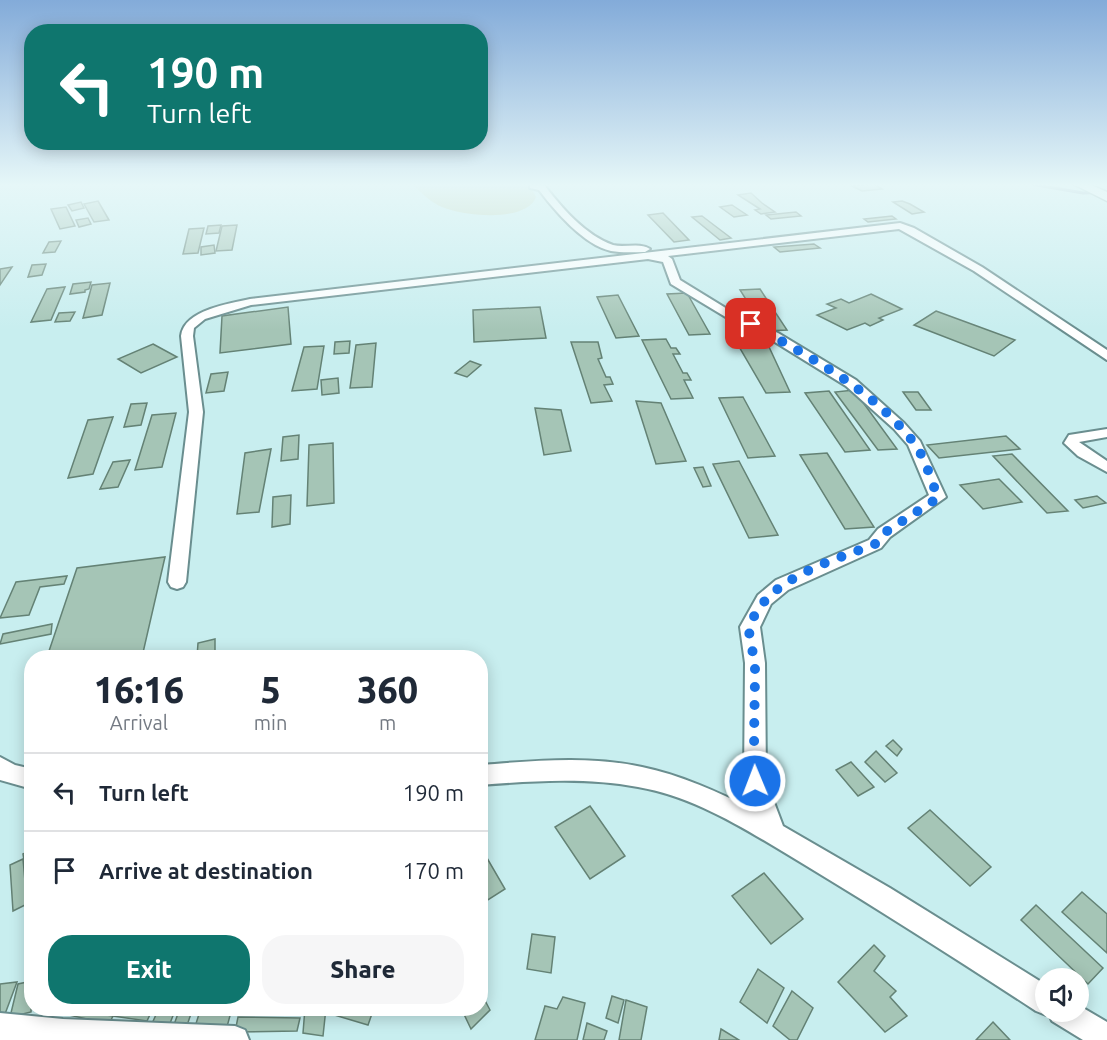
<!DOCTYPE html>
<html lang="en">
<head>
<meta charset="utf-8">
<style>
  :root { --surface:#fff; --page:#f6f6f7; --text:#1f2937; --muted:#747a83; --line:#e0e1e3; --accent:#0f766e }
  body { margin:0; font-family:Ubuntu,sans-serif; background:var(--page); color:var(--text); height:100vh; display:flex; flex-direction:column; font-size:22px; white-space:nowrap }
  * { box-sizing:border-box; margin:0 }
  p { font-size:20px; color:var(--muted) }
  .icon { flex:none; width:33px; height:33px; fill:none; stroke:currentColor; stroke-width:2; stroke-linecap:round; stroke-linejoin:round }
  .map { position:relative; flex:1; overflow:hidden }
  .drawer { position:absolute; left:24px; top:650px; width:464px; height:366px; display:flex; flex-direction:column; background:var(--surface); border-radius:24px; box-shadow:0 3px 15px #0003 }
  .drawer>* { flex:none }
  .guide { position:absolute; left:24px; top:24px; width:464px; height:126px; border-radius:24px; box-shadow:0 3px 15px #0003; background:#0f766e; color:#fff; overflow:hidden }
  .buttons { position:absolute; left:1035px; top:968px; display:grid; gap:12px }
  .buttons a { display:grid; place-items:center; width:54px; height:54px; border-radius:50%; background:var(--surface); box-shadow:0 3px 15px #0003; font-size:30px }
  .pin { position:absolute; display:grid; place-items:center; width:51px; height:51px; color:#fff; margin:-26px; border-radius:12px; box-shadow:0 3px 9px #0006 }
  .me { position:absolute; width:66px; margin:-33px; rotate:359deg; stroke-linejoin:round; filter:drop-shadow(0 0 4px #0008) }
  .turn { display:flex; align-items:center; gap:21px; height:126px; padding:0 24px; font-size:27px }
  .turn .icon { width:78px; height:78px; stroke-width:2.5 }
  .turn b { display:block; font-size:42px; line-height:51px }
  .eta { display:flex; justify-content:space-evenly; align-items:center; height:102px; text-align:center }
  .eta b { font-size:36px; font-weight:800; line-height:42px }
  .action { display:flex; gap:12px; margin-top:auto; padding:12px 24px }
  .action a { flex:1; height:69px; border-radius:24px; background:var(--accent); color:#fff; font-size:24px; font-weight:800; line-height:69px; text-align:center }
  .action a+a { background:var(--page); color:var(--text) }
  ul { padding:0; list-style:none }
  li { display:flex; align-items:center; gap:18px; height:78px; padding:0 24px; border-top:2px solid var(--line) }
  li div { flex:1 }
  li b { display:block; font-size:22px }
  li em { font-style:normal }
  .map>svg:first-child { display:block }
  .green { fill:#c3d5b6 }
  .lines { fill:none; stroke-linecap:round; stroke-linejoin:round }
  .stream { stroke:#70829c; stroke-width:3 }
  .building { fill:#a5c5b6; stroke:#648275; stroke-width:1.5 }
  .minor-casing { stroke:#6a8e8f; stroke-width:4 }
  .highway-casing { stroke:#6a8e8f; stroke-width:3 }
  .minor { fill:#fff; fill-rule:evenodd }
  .highway { fill:#fff; fill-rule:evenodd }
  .route { stroke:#1a73e8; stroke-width:10; stroke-dasharray:0 18 }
</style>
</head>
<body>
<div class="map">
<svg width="1107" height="1040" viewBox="0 0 1107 1040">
  <rect width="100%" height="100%" fill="#c8eeef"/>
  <!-- green -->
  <path class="green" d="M412,184H525L532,189L536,197C526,223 463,216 442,207C430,202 422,193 412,184Z"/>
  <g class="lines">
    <!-- stream -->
    <polyline class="stream" points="1031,184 1083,193 1107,192"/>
  </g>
  <!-- building -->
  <g class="building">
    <polygon points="874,184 882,189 862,191 852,186"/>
    <polygon points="751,193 762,203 775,212 761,214 755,210 760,209 738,195"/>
    <polygon points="98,201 109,220 94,222 84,204"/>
    <polygon points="902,201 910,204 924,212 912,214 893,202"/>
    <polygon points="81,202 84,208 72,211 68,205"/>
    <polygon points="732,205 747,215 734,217 720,207"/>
    <polygon points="66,207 75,226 60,229 51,209"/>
    <polygon points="796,212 801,216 771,219 766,215"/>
    <polygon points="663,213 689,240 674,242 648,215"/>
    <polygon points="702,216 731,238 720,240 692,217"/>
    <polygon points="892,216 896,219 868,222 864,219"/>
    <polygon points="88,218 91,224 79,227 76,220"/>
    <polygon points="221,225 219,233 206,234 208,226"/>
    <polygon points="237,225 232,250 216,251 222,226"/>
    <polygon points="204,228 198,253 183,254 189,229"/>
    <polygon points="61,241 55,252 43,253 49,242"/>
    <polygon points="814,244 820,248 780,252 774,247"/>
    <polygon points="214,245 215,253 201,255 201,247"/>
    <polygon points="46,264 42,275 28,277 32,265"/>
    <polygon points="12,267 0,285 0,269"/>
    <polygon points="91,282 89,289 85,290 85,292 70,294 73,284"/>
    <polygon points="110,283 102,315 83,318 92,285"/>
    <polygon points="65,287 51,320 31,322 47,289"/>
    <polygon points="760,289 787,330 766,331 740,290"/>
    <polygon points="687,293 710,334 689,335 667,294"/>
    <polygon points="871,294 902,309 879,318 883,320 870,326 865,323 847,330 817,315 836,308 827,304 841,299 849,303"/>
    <polygon points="618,295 639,336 616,338 597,297"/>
    <polygon points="288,307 291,344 220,353 222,316"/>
    <polygon points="540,307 546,338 474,342 473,310"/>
    <polygon points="936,311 1015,340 994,356 914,325"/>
    <polygon points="75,312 70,321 55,322 59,313"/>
    <polygon points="757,332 769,347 790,392 766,393 731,333"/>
    <polygon points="666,339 671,348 676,348 680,354 673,354 683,373 687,373 691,380 684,380 693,398 671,399 642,340"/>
    <polygon points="350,341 349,353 334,354 335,342"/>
    <polygon points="571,342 598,342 602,358 598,359 606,377 610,377 613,384 604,385 612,401 591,403"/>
    <polygon points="376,343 372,387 350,388 356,345"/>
    <polygon points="153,344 177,357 141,373 118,359"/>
    <polygon points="324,346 317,389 292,391 304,347"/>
    <polygon points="470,361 481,365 467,377 455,373"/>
    <polygon points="228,372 224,391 206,393 211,374"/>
    <polygon points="338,378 339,393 322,395 321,380"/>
    <polygon points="854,390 897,449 878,450 835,392"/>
    <polygon points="829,391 870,450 845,452 805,393"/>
    <polygon points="903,392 918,392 931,410 916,410"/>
    <polygon points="743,397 775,456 748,458 719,398"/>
    <polygon points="636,401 661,403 686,461 656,464"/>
    <polygon points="147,403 141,425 124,427 131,404"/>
    <polygon points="535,408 561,410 571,451 544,455"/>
    <polygon points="176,413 162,467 135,470 152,415"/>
    <polygon points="113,417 93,474 68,478 88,420"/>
    <polygon points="299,435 298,459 281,461 283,437"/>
    <polygon points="1006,436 1020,449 939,458 927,445"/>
    <polygon points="333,443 334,503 307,506 309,445"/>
    <polygon points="271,449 259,512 237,514 245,453"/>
    <polygon points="827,453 874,527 845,529 800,455"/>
    <polygon points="1012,454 1068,511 1047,513 993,456"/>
    <polygon points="130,460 118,487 100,489 113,462"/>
    <polygon points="739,461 778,535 749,538 713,464"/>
    <polygon points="703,467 711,486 703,487 694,468"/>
    <polygon points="999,479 1022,502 983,509 960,485"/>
    <polygon points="291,495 290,524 272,527 273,497"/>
    <polygon points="1097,496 1106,503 1083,508 1075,500"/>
    <polygon points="165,557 142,657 47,657 77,568"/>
    <polygon points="67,576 64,584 40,587 29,615 0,618 16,582"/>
    <polygon points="52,624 51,634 0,644 3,634"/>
    <polygon points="215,639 215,657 197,657 198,643"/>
    <polygon points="893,740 902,749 897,756 886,746"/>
    <polygon points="876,751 897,773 885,782 865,762"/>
    <polygon points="851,762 874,787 858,796 836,770"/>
    <polygon points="590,806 625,856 590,879 555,827"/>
    <polygon points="930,810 991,867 970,886 908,828"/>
    <polygon points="480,846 505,889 480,905"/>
    <polygon points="32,850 32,912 23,854"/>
    <polygon points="23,859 27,904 13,911 10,865"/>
    <polygon points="764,873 803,919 771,944 732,896"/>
    <polygon points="1082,892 1107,914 1107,953 1062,912"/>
    <polygon points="1036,905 1103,968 1088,984 1021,920"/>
    <polygon points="532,934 555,937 551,973 527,969"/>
    <polygon points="874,945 885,956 874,971 896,991 890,997 907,1016 885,1032 838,982"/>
    <polygon points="758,969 784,988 767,1023 740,1002"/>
    <polygon points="32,981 31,1012 10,1017 18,984"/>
    <polygon points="17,982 5,1014 0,1014 0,984"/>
    <polygon points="480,991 490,1010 471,1029 461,1008 480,1008"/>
    <polygon points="792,991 813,1008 797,1040 790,1040 773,1026"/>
    <polygon points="612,996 624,1000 618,1023 606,1018"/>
    <polygon points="563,997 585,1003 577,1040 535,1040 545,1006 557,1009"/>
    <polygon points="626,1000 647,1007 641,1040 619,1040"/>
    <polygon points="73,1008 117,1008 109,1024 69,1015"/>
    <polygon points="102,1008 153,1008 147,1021 99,1014"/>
    <polygon points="159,1008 176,1008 167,1031 150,1028"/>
    <polygon points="180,1008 193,1008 184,1034 171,1033"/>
    <polygon points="238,1008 291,1008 290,1011"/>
    <polygon points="305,1008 326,1008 323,1036 303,1033"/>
    <polygon points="332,1008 374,1008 368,1025 331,1014"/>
    <polygon points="200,1011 231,1012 225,1034 193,1033"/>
    <polygon points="238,1017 300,1018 297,1031 235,1032"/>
    <polygon points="993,1022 1010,1040 976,1040"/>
    <polygon points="587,1023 607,1031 604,1040 583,1040"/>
    <polygon points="721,1029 739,1040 719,1040"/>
  </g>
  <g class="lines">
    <!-- minor casing -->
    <g class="minor-casing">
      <g id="minor">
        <path d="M530,184L545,186C562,208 585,235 613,245C625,248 640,242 650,249L645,252C634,252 622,253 611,251C584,245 555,211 539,190L530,188Z"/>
        <path d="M900,223L914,228L982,267L1107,350V360L974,271L899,229L668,256L672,259L680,280L737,315L778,333L856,380L904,423L920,441L946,497L890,537L881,548L788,590L771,604L760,627L765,663L766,781L783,826L890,888L1046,985V1011H1078V1005L1107,1022V1040H1083L1052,1021L1049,1014L1046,1015L1036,1011C961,962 886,914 810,868C756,836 701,798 638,787C586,777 533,781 480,785V765C533,761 589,755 642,767C681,775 718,792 754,810L744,781L745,663L740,627L758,595L776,580L869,540L878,529L929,495L908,445L894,429L846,386L770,339L729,319L671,284L663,262L648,259L251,305L205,319L194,328L193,336L203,412L186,582L183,587L177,589L171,587L168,582L189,412L181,336C184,310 228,304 250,299Z"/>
        <polygon points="1107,429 1107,437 1079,442 1107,461 1107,472 1078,456 1064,443 1069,435"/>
        <polygon points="0,757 15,765 32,769 32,789 0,780"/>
        <polygon points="0,1013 63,1019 235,1026 245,1030 249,1040 0,1040"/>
      </g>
    </g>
    <!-- highway casing -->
    <g class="highway-casing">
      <polygon id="highway" points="1073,184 1089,184 1107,192 1107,201"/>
    </g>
    <!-- minor -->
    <use href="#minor" class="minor"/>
    <!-- highway -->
    <use href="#highway" class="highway"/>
  </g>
  <!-- sky -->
  <linearGradient id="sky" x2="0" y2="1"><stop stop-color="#83abd9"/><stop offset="0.56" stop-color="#e6f7f8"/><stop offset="1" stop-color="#e6f7f8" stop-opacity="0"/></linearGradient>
  <rect width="1107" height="330" fill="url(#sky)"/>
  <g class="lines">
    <!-- route -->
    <path class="route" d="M751,324C809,357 873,389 914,443C925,457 931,480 938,498L884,533L875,544C833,561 766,578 750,626C747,639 755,654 755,667C755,705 753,743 755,781"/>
  </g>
</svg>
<div class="buttons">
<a><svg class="icon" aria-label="sound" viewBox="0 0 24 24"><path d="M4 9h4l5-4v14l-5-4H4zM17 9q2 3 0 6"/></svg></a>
</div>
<div class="pin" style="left:751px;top:324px;background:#d93025"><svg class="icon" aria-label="arrive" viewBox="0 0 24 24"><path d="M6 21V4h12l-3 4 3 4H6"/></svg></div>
<svg class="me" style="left:755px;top:781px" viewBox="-20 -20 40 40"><circle r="17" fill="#1a73e8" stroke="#fff" stroke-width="3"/><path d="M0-11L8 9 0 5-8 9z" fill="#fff"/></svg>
<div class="guide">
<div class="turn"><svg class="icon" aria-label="left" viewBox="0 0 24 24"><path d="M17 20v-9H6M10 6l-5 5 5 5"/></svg><div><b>190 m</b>Turn left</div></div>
</div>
<section class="drawer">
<div class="eta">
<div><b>16:16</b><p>Arrival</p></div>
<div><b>5</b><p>min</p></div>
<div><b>360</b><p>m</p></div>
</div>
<ul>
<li><svg class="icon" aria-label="left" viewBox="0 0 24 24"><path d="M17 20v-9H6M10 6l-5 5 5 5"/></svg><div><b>Turn left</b></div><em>190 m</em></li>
<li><svg class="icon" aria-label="arrive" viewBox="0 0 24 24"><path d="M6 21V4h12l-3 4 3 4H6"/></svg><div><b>Arrive at destination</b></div><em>170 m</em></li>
</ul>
<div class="action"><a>Exit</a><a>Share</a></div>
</section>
</div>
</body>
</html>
